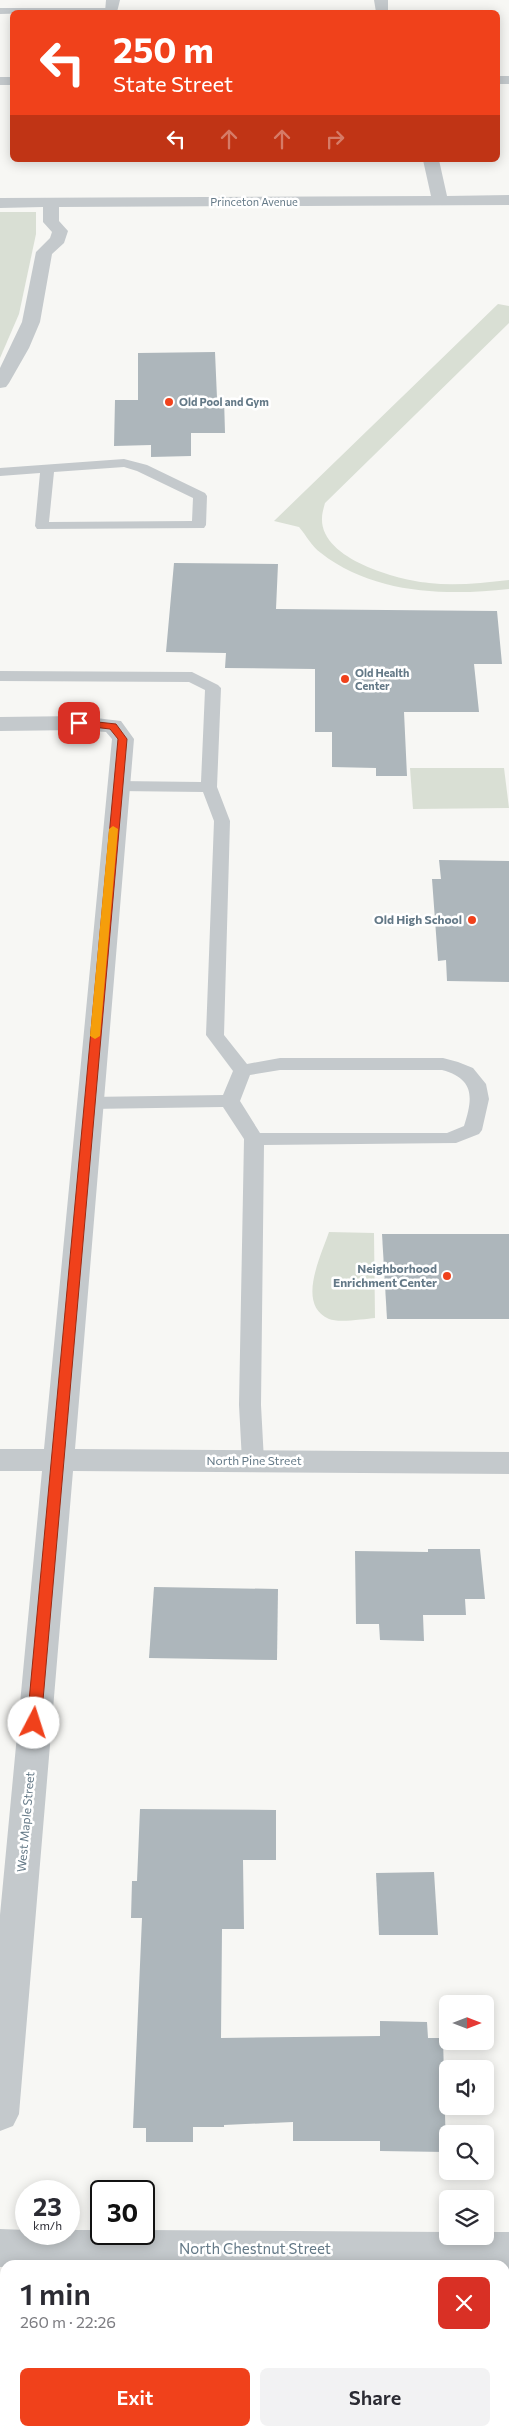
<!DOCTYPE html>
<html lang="en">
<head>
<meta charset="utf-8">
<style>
  :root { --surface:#fff; --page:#f2f2f3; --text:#2b2b33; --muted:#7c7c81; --accent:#f0411b }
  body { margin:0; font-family:Commissioner,sans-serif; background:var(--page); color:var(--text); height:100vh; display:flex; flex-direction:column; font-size:19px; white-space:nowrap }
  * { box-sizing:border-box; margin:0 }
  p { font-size:16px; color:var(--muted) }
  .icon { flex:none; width:28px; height:28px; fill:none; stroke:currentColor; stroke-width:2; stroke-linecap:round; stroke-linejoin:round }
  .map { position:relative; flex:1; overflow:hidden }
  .panel { position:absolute; left:0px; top:2260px; width:510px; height:176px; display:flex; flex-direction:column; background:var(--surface); border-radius:15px 15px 0 0; box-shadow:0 2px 12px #0003 }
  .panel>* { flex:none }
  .hud { position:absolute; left:10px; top:10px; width:490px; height:152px; border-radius:8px; box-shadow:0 2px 12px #0003; background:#f0411b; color:#fff; overflow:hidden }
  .needle { width:32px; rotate:90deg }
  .fabs { position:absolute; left:439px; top:1995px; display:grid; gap:10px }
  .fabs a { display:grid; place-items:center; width:55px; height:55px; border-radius:8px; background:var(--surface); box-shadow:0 2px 12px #0003; font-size:25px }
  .speed { position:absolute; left:15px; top:2180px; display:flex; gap:10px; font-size:25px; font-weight:700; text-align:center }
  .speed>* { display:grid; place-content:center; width:65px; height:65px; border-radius:50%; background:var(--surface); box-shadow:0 2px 12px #0003; line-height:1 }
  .speed small { font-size:12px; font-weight:400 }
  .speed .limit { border:2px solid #111; border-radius:8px; background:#fff; color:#111 }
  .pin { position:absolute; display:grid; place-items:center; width:42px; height:42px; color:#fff; margin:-21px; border-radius:10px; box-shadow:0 2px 8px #0006 }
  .me { position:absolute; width:55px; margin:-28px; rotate:5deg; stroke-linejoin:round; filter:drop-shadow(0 0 4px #0008) }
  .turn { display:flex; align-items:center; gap:18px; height:105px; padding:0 20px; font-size:22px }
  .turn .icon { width:65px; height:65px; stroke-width:2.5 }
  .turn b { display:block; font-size:35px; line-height:42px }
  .lanes { display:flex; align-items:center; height:48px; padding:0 20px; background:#0003; justify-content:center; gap:25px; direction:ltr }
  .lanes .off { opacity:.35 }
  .round { display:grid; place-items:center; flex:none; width:52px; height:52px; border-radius:8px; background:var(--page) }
  .head { display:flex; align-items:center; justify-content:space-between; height:85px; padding:0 20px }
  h1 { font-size:30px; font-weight:600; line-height:38px }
  .action { display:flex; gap:10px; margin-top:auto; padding:10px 20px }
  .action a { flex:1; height:58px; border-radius:8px; background:var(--accent); color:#fff; font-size:20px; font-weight:600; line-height:58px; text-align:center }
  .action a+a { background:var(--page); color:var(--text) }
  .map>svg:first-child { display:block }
  .green { fill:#d9dfd4 }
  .building { fill:#adb6bb }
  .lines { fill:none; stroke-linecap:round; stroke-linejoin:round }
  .service { fill:#c4c9cc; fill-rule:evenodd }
  .minor { fill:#c4c9cc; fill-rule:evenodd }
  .tertiary { fill:#c4c9cc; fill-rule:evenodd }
  .route { fill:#f0411b; stroke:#9c2a12 }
  .slow { fill:#f59e0b }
  .poi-dot { fill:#f0411b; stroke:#fff; stroke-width:2 }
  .labels { text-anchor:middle; stroke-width:5; stroke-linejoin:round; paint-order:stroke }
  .far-street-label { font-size:11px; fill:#647987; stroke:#fff }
  .far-poi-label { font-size:11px; font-weight:bold; fill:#647987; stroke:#fff; text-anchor:start }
  .poi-label { font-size:12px; font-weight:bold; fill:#647987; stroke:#fff; text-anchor:end }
  .street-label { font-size:12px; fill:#647987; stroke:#fff }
  .near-street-label { font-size:15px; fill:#647987; stroke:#fff }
</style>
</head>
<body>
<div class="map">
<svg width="509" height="2436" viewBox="0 0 509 2436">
  <rect width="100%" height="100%" fill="#f7f7f4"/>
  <!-- green -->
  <g class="green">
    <polygon points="0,212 36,212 36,234 19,314 0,358"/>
    <path d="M498,304L509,306V323L325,503C324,507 322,513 322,518C320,559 397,580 429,583C455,586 482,583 509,580V589C446,596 373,594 321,553C312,547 306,535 299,527L274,521Z"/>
    <polygon points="410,768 504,768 509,808 413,809"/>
    <path d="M329,1232L374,1233L375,1318C365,1319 338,1323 329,1319C296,1305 321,1256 329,1232Z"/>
  </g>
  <!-- building -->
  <g class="building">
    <polygon points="215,352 217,398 224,398 225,433 191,433 191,456 151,457 151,445 114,446 115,400 138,400 138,353"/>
    <polygon points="174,563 278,564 276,609 497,611 502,664 474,664 479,712 404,712 407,776 376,776 376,768 332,767 332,732 315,732 315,669 225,668 226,653 166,652"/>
    <polygon points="439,860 509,861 509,982 447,981 446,960 438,961 432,879 441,879"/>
    <polygon points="382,1234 509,1234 509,1319 387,1319"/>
    <polygon points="428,1549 480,1549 485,1599 465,1599 466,1615 423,1615 424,1641 380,1640 379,1624 356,1624 355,1551 428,1552"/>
    <polygon points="154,1587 278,1589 277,1660 149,1658"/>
    <polygon points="140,1809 276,1810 276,1860 243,1860 244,1929 222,1929 221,2038 380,2036 380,2021 427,2022 428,2038 443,2038 446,2152 380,2151 380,2141 293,2141 293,2122 224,2125 224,2127 193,2127 193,2142 146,2142 146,2128 133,2128 142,1918 131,1918 132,1881 137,1881"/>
    <polygon points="434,1872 438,1935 379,1935 376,1873"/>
  </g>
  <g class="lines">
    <!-- service -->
    <g class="service">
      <polygon points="0,8 112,8 117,11 0,14"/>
      <path d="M124,459L147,465L205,493L207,496L206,525L204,528L37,529L35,526L40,473L0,476V468ZM124,467L137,471L193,498L192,521L49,522L54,472Z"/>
      <path d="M0,671L192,672L218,685L221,688L217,787L230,821L224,1035L247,1064L280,1058H443L458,1062L473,1068L486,1084L489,1099L482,1130L479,1134L456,1143L264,1145L261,1405L264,1461L261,1467L253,1469L245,1467L242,1461L239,1405L244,1139L223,1107L89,1109L82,1107L79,1103L82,1099L89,1097L223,1095L233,1071L206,1035L214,821L203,792L118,791L110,786L118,781L201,782L205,690L189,682L0,681ZM280,1070H442C475,1079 473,1098 464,1126L447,1133H260L240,1101L250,1075Z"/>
    </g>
    <!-- minor -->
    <g class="minor">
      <polygon points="106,0 120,0 117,12 105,12"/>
      <polygon points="374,0 388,0 388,12 376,12"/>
      <polygon points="423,160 439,160 447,196 509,195 509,205 59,207 59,221 68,231 64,243 52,254 40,322 29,348 9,383 6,387 0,388 0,368 22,322 36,252 50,238 52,232 43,222 43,207 0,208 0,198 431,196"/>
      <polygon points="79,716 121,721 134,739 75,1449 509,1452 509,1474 73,1471 19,2114 13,2126 0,2131 0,1915 42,1471 0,1471 0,1449 44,1449 112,739 106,732 79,730 0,731 0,717"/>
      <polygon points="0,2229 26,2230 26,2234 69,2234 69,2230 101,2230 101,2234 144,2234 144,2230 448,2232 448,2236 485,2236 485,2232 509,2232 509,2270 505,2270 505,2265 0,2267"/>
    </g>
    <!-- tertiary -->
    <g class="tertiary">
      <rect x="498" y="76" width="11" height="8"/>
      <rect x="0" y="77" width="12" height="8"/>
    </g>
  </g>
  <!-- route -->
  <polygon class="route" points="79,720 116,724 127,739 41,1723 39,1727 29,1727 27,1723 118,739 110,729 76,725 74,723"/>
  <!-- slow -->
  <polygon class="slow" points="113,826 118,829 100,1036 95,1039 90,1036 109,829"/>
  <!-- markers -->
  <g class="poi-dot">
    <circle cx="169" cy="402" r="5"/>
    <circle cx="345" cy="679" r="5"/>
    <circle cx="472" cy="920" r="5"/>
    <circle cx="447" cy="1276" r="5"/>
  </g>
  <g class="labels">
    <!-- far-street labels -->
    <g class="far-street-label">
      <text x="254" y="206">Princeton Avenue</text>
    </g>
    <!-- far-poi labels -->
    <g class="far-poi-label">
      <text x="179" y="406">Old Pool and Gym</text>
      <text x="355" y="677">Old Health<tspan x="355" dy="13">Center</tspan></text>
    </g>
    <!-- poi labels -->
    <g class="poi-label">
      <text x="462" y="924">Old High School</text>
      <text x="437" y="1273">Neighborhood<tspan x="437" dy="14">Enrichment Center</tspan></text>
    </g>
    <!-- street labels -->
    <g class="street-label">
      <text x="254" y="1465">North Pine Street</text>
      <text transform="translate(26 1822) rotate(-85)" y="4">West Maple Street</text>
    </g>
    <!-- near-street labels -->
    <g class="near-street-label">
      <text x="255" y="2254">North Chestnut Street</text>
    </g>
  </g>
</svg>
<div class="fabs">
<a><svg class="needle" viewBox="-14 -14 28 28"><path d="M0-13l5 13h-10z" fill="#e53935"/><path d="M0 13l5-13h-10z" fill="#7c7c81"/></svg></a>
<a><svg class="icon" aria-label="sound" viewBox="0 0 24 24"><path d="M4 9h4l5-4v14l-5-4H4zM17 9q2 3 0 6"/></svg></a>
<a><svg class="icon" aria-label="search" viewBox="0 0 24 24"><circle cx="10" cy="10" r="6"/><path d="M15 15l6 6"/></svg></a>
<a><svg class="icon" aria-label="layers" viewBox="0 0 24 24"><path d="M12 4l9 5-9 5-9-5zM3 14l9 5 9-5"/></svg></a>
</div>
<div class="speed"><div>23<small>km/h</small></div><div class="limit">30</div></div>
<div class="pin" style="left:79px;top:723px;background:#d93025"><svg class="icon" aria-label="arrive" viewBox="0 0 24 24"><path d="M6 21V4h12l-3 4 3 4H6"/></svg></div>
<svg class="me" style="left:34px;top:1723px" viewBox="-20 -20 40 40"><circle r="19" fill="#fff"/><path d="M0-13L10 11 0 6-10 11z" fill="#f0411b"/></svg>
<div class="hud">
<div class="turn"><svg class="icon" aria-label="left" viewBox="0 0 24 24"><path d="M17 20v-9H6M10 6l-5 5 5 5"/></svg><div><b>250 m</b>State Street</div></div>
<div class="lanes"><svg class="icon" aria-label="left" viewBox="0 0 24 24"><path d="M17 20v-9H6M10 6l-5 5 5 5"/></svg><svg class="icon off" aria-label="ahead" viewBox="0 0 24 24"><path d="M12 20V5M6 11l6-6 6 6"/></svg><svg class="icon off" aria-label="ahead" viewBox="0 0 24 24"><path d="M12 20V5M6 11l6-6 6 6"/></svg><svg class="icon off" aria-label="right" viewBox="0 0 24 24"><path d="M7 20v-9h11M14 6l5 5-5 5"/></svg></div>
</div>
<section class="panel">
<div class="head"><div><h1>1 min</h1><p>260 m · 22:26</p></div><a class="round" style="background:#d93025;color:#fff"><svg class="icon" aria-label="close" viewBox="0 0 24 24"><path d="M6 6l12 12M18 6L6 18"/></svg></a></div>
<div class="action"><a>Exit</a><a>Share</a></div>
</section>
</div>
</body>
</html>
